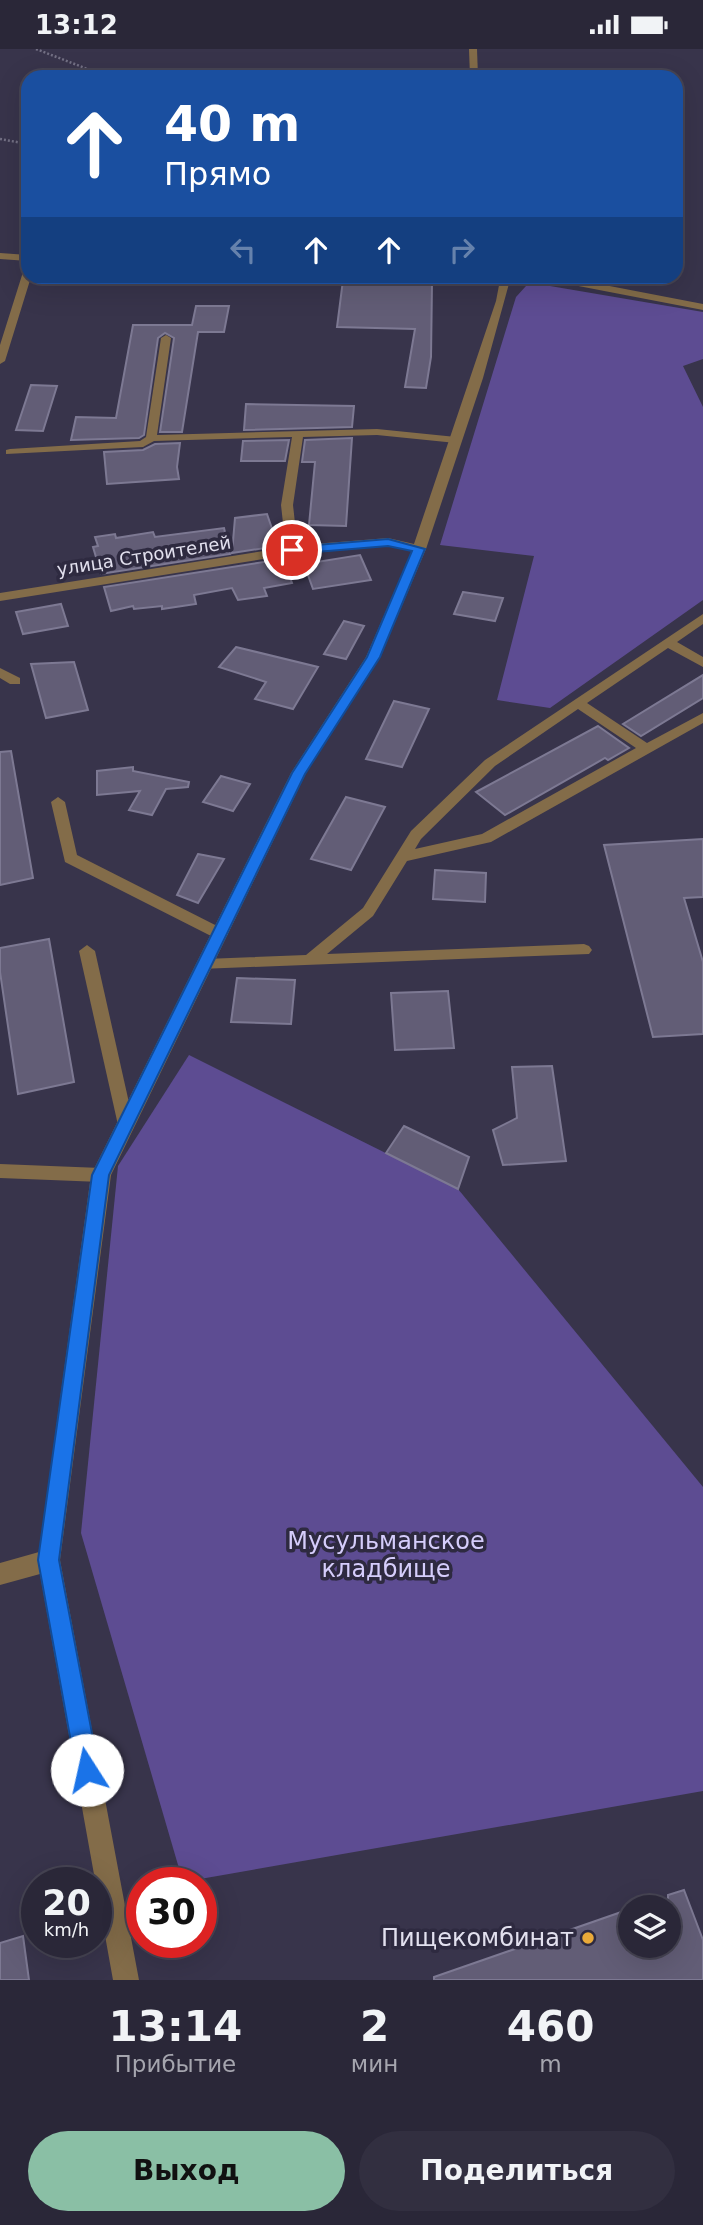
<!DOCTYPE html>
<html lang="ru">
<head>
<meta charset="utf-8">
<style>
  :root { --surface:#2a2738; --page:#322f40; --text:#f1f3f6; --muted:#a5a5ae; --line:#464453; --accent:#8abfa5 }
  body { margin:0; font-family:"DejaVu Sans",sans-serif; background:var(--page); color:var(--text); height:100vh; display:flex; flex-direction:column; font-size:26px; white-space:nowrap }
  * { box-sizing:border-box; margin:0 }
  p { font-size:23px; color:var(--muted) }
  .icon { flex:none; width:38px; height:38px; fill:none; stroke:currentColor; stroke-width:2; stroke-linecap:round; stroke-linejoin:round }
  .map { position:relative; height:1931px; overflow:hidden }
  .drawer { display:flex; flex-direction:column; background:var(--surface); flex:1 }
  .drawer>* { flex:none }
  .top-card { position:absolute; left:21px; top:21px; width:662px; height:214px; border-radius:21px; box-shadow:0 7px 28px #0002,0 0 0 2px var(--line); background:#1a4fa0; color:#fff; overflow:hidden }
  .buttons { position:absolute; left:618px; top:1846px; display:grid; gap:14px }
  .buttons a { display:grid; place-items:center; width:63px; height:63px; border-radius:50%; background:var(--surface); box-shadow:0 7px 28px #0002,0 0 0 2px var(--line); font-size:35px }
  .speed { position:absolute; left:21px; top:1818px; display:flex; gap:14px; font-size:35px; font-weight:700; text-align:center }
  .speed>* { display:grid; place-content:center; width:91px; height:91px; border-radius:50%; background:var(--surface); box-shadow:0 7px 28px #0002,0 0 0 2px var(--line); line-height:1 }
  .speed small { font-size:18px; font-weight:400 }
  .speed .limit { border:10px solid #d22; background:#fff; color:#111 }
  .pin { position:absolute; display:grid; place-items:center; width:60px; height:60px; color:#fff; margin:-30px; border:4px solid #fff; border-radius:50%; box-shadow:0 2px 7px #0007 }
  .me { position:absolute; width:77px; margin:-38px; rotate:350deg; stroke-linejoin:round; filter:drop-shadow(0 0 5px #0008) }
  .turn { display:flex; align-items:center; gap:24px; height:147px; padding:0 28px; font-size:32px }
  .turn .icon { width:91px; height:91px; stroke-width:2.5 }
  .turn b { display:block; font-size:49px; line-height:60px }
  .lanes { display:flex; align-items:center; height:66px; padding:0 28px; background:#0003; justify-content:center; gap:35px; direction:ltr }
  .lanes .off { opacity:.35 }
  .eta { display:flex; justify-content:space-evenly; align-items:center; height:119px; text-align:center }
  .eta b { font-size:42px; font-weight:600; line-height:49px }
  .action { display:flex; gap:14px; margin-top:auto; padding:14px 28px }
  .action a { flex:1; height:80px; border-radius:42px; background:var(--accent); color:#111; font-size:28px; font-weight:600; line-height:80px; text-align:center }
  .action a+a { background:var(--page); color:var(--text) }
  .status { display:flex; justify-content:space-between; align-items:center; height:49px; padding:0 35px; background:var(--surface); direction:ltr }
  .status svg { height:19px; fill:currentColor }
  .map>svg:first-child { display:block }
  .green { fill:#5d4c92 }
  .building { fill:#625d76; stroke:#7d7993; stroke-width:2 }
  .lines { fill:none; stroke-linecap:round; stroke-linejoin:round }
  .path { stroke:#737084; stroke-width:2.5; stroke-dasharray:2 2; stroke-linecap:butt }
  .service { fill:#836c49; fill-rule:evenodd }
  .minor { fill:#836c49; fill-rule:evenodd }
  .route { fill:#1a73e8; stroke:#114b97; stroke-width:2 }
  .poi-dot { fill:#eaaa39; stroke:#2e2a40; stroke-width:2.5 }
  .labels { text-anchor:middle; stroke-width:7; stroke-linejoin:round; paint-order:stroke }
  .far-street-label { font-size:18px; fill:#e2e0ee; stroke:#2e2a40 }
  .near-park-label { font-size:24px; fill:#d5cdfb; stroke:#2e2a40 }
  .near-poi-label { font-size:24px; fill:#e2e0ee; stroke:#2e2a40; text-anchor:end }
</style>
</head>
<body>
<div class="status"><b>13:12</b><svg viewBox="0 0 49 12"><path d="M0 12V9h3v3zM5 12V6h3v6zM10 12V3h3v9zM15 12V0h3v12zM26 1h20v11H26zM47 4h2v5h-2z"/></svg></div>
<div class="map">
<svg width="703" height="1931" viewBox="0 0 703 1931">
  <rect width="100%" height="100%" fill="#38344b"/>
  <!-- green -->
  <g class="green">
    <polygon points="526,237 550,237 703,263 703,310 683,317 703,358 703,551 550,659 497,651 534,507 440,496 516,248"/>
    <polygon points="189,1006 458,1140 703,1438 703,1742 183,1833 81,1484 118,1117"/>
  </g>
  <!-- building -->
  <g class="building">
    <polygon points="371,228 413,228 413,233 432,234 431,308 426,339 405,338 415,280 337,278 343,231 371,232"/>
    <polygon points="196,257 229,257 224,283 198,283 182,383 160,383 174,289 165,284 158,289 144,386 139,389 71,391 76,368 116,369 133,276 192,276"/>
    <polygon points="31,336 57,337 43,382 16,381"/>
    <polygon points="246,355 354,357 352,378 244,381"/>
    <polygon points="352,389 346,477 309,476 315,413 302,413 305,391"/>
    <polygon points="289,391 285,412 241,412 243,392"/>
    <polygon points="180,394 177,418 179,430 107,435 104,403 143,401 155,395"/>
    <polygon points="267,465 278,497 232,504 235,469"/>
    <polygon points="224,479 230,505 101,525 93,498 98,497 95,488 115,485 116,489 153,483 155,488"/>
    <polygon points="360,506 371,531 313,540 304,515"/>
    <polygon points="283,510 292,534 264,539 267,547 238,551 232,539 194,546 196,555 162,560 162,557 134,560 133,557 111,562 104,538"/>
    <polygon points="463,543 503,549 495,572 454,565"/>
    <polygon points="61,555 68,577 23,585 16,563"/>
    <polygon points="344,572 364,577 346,610 324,605"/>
    <polygon points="236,598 318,618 293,660 255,650 266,633 219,618"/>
    <polygon points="74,613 88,661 46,669 31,615"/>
    <polygon points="703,626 703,649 641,687 623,675"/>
    <polygon points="394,652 429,660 402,718 366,710"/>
    <polygon points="598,677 629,699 608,711 605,709 505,766 476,743"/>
    <polygon points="11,702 33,829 0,836 0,703"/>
    <polygon points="133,718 133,722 189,733 188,738 166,740 152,766 129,761 140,742 97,746 97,722"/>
    <polygon points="221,727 250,735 233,762 203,753"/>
    <polygon points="346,748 385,758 351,821 311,810"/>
    <polygon points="703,790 703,848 684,849 703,913 703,985 653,988 604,796"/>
    <polygon points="198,805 224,810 198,854 177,846"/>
    <polygon points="435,821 486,824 485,853 433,850"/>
    <polygon points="49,890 74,1033 18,1045 0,923 0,899"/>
    <polygon points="237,929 295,931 291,975 231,973"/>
    <polygon points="448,942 454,999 395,1001 391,944"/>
    <polygon points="552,1017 566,1112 503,1116 493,1081 517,1069 512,1018"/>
    <polygon points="404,1077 469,1108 458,1140 386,1104"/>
    <polygon points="684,1841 703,1891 703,1931 434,1931 434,1928 630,1860 630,1897 668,1897 668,1846"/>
    <polygon points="23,1887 29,1931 0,1931 0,1894"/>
  </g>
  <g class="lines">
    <!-- path -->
    <g class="path">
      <polyline points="36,0 108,28"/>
      <polyline points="0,90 28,95"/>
    </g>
    <!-- service -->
    <g class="service">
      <polygon points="0,204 28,206 28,212 0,210"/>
      <polygon points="28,220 28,228 31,228 5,312 0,315 0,296 23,223"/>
      <polygon points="505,228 568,229 703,255 703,261 568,235 502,233 500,231"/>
      <polygon points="166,286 171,289 157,386 377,380 456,388 461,391 456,394 377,386 303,388 293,456 298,501 292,505 286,501 281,456 292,388 154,392 143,398 6,405 6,401 10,400 140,392 146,388 161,289"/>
      <path d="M703,565V575L677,593L703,608V618L668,599L587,654L647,694L703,664V674L491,793L407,812L373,867L327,905L584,895L589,897L592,901L589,905L200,920L197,916L200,912L205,910L306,906L363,859L411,782L485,711ZM578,660L636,699L482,785L415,800L421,790L495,717Z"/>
      <polygon points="0,619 20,629 20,635 10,635 0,629"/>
      <polygon points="58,748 65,753 77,806 225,881 228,885 225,889 215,889 65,813 51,753"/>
      <polygon points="87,896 95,902 134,1076 132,1081 126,1083 120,1081 118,1076 79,902"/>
      <polygon points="0,1115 101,1119 107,1121 110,1126 107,1131 101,1133 0,1129"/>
    </g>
    <!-- minor -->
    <g class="minor">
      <polygon points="469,0 477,0 478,28 470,28"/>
      <polygon points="498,228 508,228 510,231 483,329 426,500 380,608 306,724 111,1126 60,1511 139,1931 113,1931 40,1525 0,1536 0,1514 39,1503 91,1126 291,724 366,608 412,502 388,497 301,504 0,552 0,544 301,496 388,489 414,495 496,252 500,231"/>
    </g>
  </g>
  <!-- route -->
  <polygon class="route" points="388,490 425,500 380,608 305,725 109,1126 59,1511 99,1721 95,1729 87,1732 79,1729 76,1721 38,1511 92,1126 292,724 367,608 412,502 388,497 292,505 286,501 292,498"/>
  <!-- markers -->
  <circle class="poi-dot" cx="588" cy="1889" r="7"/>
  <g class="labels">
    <!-- far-street labels -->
    <g class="far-street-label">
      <text transform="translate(144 507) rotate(-9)" y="6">улица Строителей</text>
    </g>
    <!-- near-park labels -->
    <g class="near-park-label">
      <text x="386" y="1500">Мусульманское<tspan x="386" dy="28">кладбище</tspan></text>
    </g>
    <!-- near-poi labels -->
    <g class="near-poi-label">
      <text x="574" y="1897">Пищекомбинат</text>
    </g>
  </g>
</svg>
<div class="buttons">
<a><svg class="icon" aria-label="layers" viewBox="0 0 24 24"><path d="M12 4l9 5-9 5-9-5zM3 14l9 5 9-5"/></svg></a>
</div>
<div class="speed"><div>20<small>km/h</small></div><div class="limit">30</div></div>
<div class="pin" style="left:292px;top:501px;background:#d93025"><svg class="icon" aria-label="arrive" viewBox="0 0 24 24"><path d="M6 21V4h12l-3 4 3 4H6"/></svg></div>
<svg class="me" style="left:87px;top:1721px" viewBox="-20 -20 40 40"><circle r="19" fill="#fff"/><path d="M0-13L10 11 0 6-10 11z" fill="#1a73e8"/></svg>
<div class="top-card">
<div class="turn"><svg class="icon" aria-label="ahead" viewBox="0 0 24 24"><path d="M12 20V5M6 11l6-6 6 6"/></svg><div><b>40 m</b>Прямо</div></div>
<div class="lanes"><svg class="icon off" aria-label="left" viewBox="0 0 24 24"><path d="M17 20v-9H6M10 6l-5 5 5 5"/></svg><svg class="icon" aria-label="ahead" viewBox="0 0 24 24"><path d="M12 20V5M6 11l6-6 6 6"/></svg><svg class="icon" aria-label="ahead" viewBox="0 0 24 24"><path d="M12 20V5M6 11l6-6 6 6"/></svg><svg class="icon off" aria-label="right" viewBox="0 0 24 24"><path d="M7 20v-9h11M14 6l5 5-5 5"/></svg></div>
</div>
</div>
<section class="drawer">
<div class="eta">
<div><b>13:14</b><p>Прибытие</p></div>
<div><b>2</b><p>мин</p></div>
<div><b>460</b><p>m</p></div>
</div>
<div class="action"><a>Выход</a><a>Поделиться</a></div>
</section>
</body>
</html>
